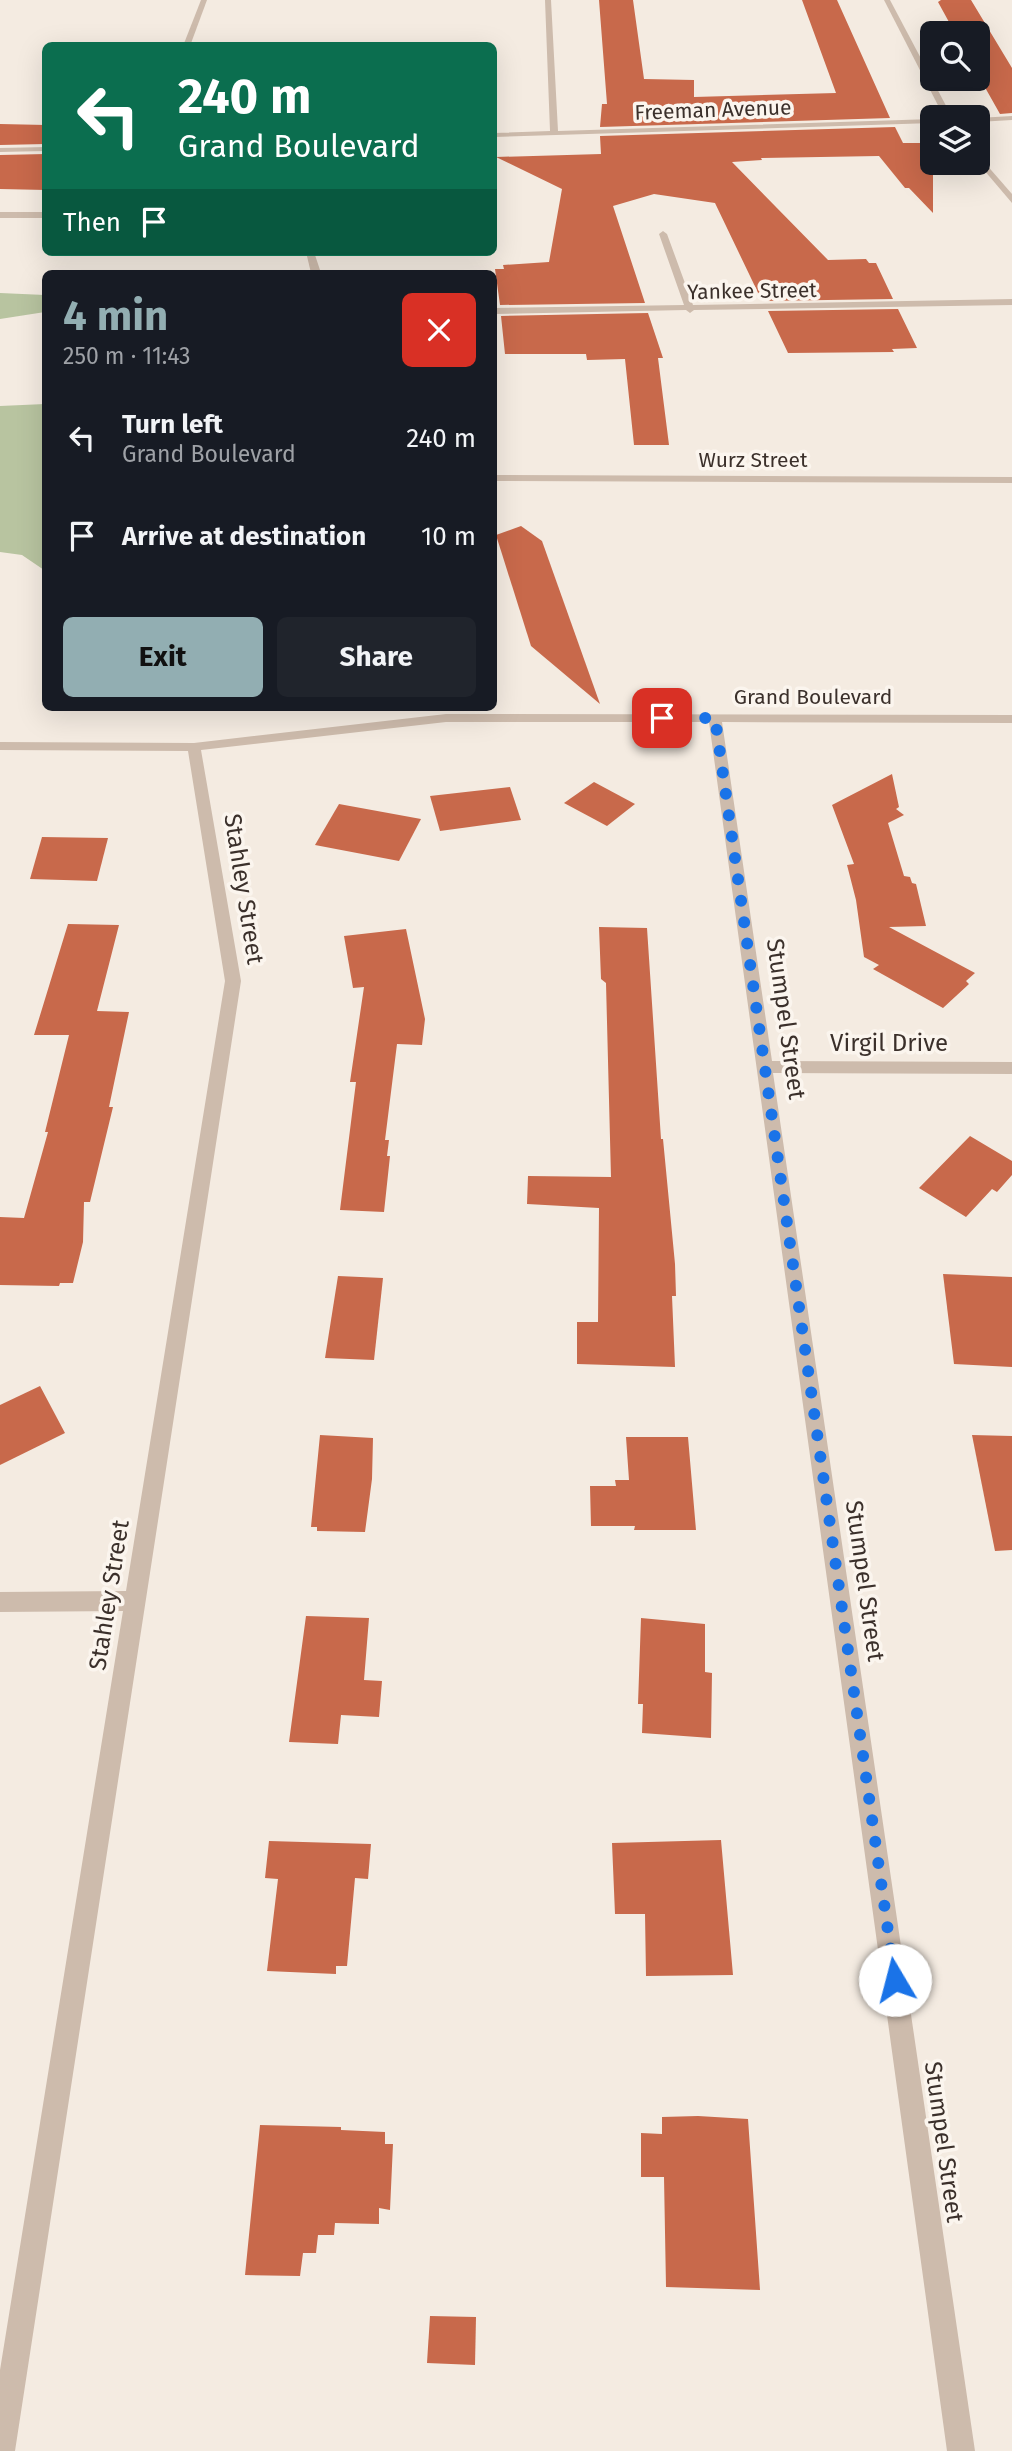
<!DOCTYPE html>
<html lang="en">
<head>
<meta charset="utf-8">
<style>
  :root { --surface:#171b24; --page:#20242c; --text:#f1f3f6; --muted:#9ea1a6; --accent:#92aeb2 }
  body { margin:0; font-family:"Fira Sans",sans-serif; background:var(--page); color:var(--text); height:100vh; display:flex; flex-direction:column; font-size:26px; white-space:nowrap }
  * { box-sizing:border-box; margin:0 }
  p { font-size:23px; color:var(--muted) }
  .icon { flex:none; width:38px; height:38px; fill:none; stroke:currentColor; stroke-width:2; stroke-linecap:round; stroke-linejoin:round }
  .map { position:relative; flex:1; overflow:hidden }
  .side { position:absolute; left:42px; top:270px; width:455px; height:441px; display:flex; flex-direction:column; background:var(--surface); border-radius:10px; box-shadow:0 7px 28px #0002 }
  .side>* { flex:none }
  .guide { position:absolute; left:42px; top:42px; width:455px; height:214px; border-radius:10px; box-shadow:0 7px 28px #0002; background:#0b6e4f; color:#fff; overflow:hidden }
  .tools { position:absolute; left:920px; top:21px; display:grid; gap:14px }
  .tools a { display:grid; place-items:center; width:70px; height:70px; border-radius:10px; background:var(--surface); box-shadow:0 7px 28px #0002; font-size:35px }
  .pin { position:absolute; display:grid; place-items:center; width:60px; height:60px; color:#fff; margin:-30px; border-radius:14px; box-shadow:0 4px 10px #0006 }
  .me { position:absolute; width:77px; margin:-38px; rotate:352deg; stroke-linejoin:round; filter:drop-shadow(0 0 5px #0008) }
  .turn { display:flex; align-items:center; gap:24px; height:147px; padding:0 21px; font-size:32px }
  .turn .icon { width:91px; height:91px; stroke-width:2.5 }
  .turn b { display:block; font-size:49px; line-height:60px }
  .then { display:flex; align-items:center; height:66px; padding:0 21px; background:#0003; gap:14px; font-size:26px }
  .round { display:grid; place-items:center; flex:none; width:74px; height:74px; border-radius:10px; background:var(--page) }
  .headline { display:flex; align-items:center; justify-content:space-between; height:119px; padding:0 21px }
  h1 { font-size:42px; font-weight:700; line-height:52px; color:var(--accent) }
  .cta { display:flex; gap:14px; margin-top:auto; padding:14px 21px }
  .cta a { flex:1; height:80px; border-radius:10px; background:var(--accent); color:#111; font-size:28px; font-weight:700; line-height:80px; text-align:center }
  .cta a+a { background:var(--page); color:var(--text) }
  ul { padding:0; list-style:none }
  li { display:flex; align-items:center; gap:21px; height:98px; padding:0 21px }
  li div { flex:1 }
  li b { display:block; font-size:26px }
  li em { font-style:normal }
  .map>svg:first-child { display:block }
  .green { fill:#b8c4a0 }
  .building { fill:#c8694b }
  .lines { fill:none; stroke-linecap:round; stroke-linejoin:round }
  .minor { fill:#cdbbac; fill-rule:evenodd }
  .route { stroke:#1a73e8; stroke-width:12; stroke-dasharray:0 21.6 }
  .labels { text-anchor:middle; stroke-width:7; stroke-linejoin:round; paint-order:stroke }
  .far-street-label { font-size:21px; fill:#3b302b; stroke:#fbf5ee }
  .street-label { font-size:24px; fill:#3b302b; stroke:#fbf5ee }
</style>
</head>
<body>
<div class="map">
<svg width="1012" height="2451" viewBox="0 0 1012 2451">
  <rect width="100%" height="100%" fill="#f4ebe1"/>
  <!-- green -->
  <g class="green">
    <polygon points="0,293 45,295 45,312 0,319"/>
    <polygon points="45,404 46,600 42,601 44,570 22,555 0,552 0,406"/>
  </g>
  <!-- building -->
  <g class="building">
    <polygon points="599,0 633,0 644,79 694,80 694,97 836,93 802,0 837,0 890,118 600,127 602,104 607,104"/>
    <polygon points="941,0 971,0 1012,68 1012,113 1000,114 978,75 978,33 955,33 938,2"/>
    <polygon points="0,124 46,125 46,144 0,145"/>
    <polygon points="895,127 903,143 924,143 933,155 933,213 909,188 905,188 879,156 761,158 762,160 732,162 828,260 866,259 869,263 876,263 893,299 762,301 715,203 654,194 613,206 645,303 500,305 495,269 504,269 503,265 549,262 562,189 496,157 601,154 600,136"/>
    <polygon points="46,154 46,190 0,189 0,155"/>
    <polygon points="898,309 917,348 892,349 894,352 788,353 768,311"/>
    <polygon points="648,313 663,358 658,358 669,445 634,445 625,359 587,360 586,354 505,354 501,316"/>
    <polygon points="521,526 542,541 600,704 531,646 496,535"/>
    <polygon points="892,774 899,807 896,809 904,815 888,823 904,876 910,877 912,883 916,884 926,926 889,927 975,973 966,981 969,984 943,1008 873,969 879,965 864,957 856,900 847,865 854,864 832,805"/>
    <polygon points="594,782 635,804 607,826 564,803"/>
    <polygon points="510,787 521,820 440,831 430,796"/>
    <polygon points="339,804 421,819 399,861 315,845"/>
    <polygon points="42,837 108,838 97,881 30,879"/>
    <polygon points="68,924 119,925 97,1011 129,1012 109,1107 113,1107 90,1202 84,1202 83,1242 73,1283 60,1283 59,1286 0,1285 0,1217 24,1218 48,1132 45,1132 69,1035 34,1035"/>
    <polygon points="599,927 647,928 661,1139 663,1139 675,1264 676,1296 672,1296 675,1367 577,1364 577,1322 598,1322 599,1208 527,1204 528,1176 611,1177 606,983 601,979"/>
    <polygon points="406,929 425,1019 422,1045 397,1044 385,1140 389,1140 387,1156 390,1156 384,1212 340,1210 356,1082 350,1082 364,987 353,988 344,936"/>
    <polygon points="970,1136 1012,1161 1012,1175 997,1192 992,1189 966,1217 919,1188"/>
    <polygon points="943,1274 1012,1277 1012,1367 954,1364"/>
    <polygon points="338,1276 383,1278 374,1360 325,1358"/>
    <polygon points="40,1386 65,1433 0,1465 0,1405"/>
    <polygon points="320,1435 373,1438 372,1479 365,1532 317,1531 317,1527 311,1527"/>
    <polygon points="972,1435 1012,1436 1012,1550 995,1551"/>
    <polygon points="626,1437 688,1437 696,1530 634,1530 635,1526 591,1526 590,1486 616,1486 615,1480 629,1480"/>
    <polygon points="306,1616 369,1618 364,1680 382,1681 379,1717 341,1715 338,1744 289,1742"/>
    <polygon points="641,1618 705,1624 705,1672 712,1673 711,1738 642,1733 643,1704 638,1704"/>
    <polygon points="721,1840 733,1975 646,1976 645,1914 615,1914 612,1843"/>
    <polygon points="269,1841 371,1844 368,1879 355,1878 347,1966 336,1966 336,1974 267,1971 278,1879 265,1878"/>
    <polygon points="698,2116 748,2119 760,2290 666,2287 664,2177 641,2177 641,2133 662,2134 662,2117"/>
    <polygon points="260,2125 341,2127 341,2130 385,2132 385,2144 393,2144 390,2210 379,2208 379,2224 335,2223 334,2235 318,2235 316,2253 303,2253 300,2276 245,2275"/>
    <polygon points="430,2316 476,2317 475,2365 427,2363"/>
  </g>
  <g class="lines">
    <!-- minor -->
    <g class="minor">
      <polygon points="201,0 207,0 190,46 183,46"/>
      <polygon points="545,0 551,0 558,131 933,119 933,123 494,137 494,133 550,131"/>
      <polygon points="884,0 890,0 952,117 944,117"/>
      <polygon points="1012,116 1012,120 978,122 978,118"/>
      <polygon points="46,147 46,151 0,152 0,148"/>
      <polygon points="978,155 1012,194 1012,203 978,163"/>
      <rect x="0" y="212" width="46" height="6"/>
      <polygon points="663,231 667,234 693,305 1012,299 1012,305 694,310 690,313 686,310 494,314 494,308 684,305 659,234"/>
      <polygon points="306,252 314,252 321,273 311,273"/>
      <polygon points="494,475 1012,477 1012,483 494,481"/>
      <polygon points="446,714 1012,715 1012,723 722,722 772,1061 1012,1062 1012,1074 773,1073 975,2451 947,2451 709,722 446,722 201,750 241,981 15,2451 0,2451 0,2370 123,1611 0,1612 0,1592 126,1591 225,981 188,751 0,750 0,742 194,743"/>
    </g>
  </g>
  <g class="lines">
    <!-- route -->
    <polyline class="route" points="662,718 715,718 895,1980"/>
  </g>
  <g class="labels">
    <!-- far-street labels -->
    <g class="far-street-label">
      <text transform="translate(713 110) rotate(-2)" y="7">Freeman Avenue</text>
      <text transform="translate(752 291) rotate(-1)" y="7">Yankee Street</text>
      <text x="753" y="467">Wurz Street</text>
      <text x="813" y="704">Grand Boulevard</text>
    </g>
    <!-- street labels -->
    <g class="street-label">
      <text transform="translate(244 889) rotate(81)" y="8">Stahley Street</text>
      <text transform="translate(786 1019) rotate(82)" y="8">Stumpel Street</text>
      <text x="889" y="1051">Virgil Drive</text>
      <text transform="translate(865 1581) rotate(82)" y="8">Stumpel Street</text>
      <text transform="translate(109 1595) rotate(-81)" y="8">Stahley Street</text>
      <text transform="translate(944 2142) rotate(82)" y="8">Stumpel Street</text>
    </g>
  </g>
</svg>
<div class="tools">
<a><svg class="icon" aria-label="search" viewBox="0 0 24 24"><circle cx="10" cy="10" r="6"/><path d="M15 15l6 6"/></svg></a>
<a><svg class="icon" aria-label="layers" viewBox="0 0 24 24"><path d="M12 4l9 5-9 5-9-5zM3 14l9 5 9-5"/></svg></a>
</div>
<div class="pin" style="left:662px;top:718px;background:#d93025"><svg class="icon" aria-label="arrive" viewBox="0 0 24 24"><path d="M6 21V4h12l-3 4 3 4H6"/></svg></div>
<svg class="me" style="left:895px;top:1980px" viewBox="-20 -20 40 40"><circle r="19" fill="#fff"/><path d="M0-13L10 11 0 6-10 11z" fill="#1a73e8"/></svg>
<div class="guide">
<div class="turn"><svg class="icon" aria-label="left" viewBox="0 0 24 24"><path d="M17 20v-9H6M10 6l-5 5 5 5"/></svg><div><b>240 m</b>Grand Boulevard</div></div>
<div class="then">Then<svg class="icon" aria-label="arrive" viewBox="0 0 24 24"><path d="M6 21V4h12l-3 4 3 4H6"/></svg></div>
</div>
<section class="side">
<div class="headline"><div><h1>4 min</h1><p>250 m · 11:43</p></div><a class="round" style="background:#d93025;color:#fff"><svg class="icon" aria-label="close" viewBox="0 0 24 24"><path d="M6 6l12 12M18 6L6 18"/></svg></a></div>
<ul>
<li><svg class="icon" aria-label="left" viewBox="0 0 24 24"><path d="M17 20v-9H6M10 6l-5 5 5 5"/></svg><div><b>Turn left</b><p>Grand Boulevard</p></div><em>240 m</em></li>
<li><svg class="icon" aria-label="arrive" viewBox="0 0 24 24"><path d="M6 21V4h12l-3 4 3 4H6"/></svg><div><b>Arrive at destination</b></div><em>10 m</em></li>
</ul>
<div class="cta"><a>Exit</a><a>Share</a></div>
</section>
</div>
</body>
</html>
